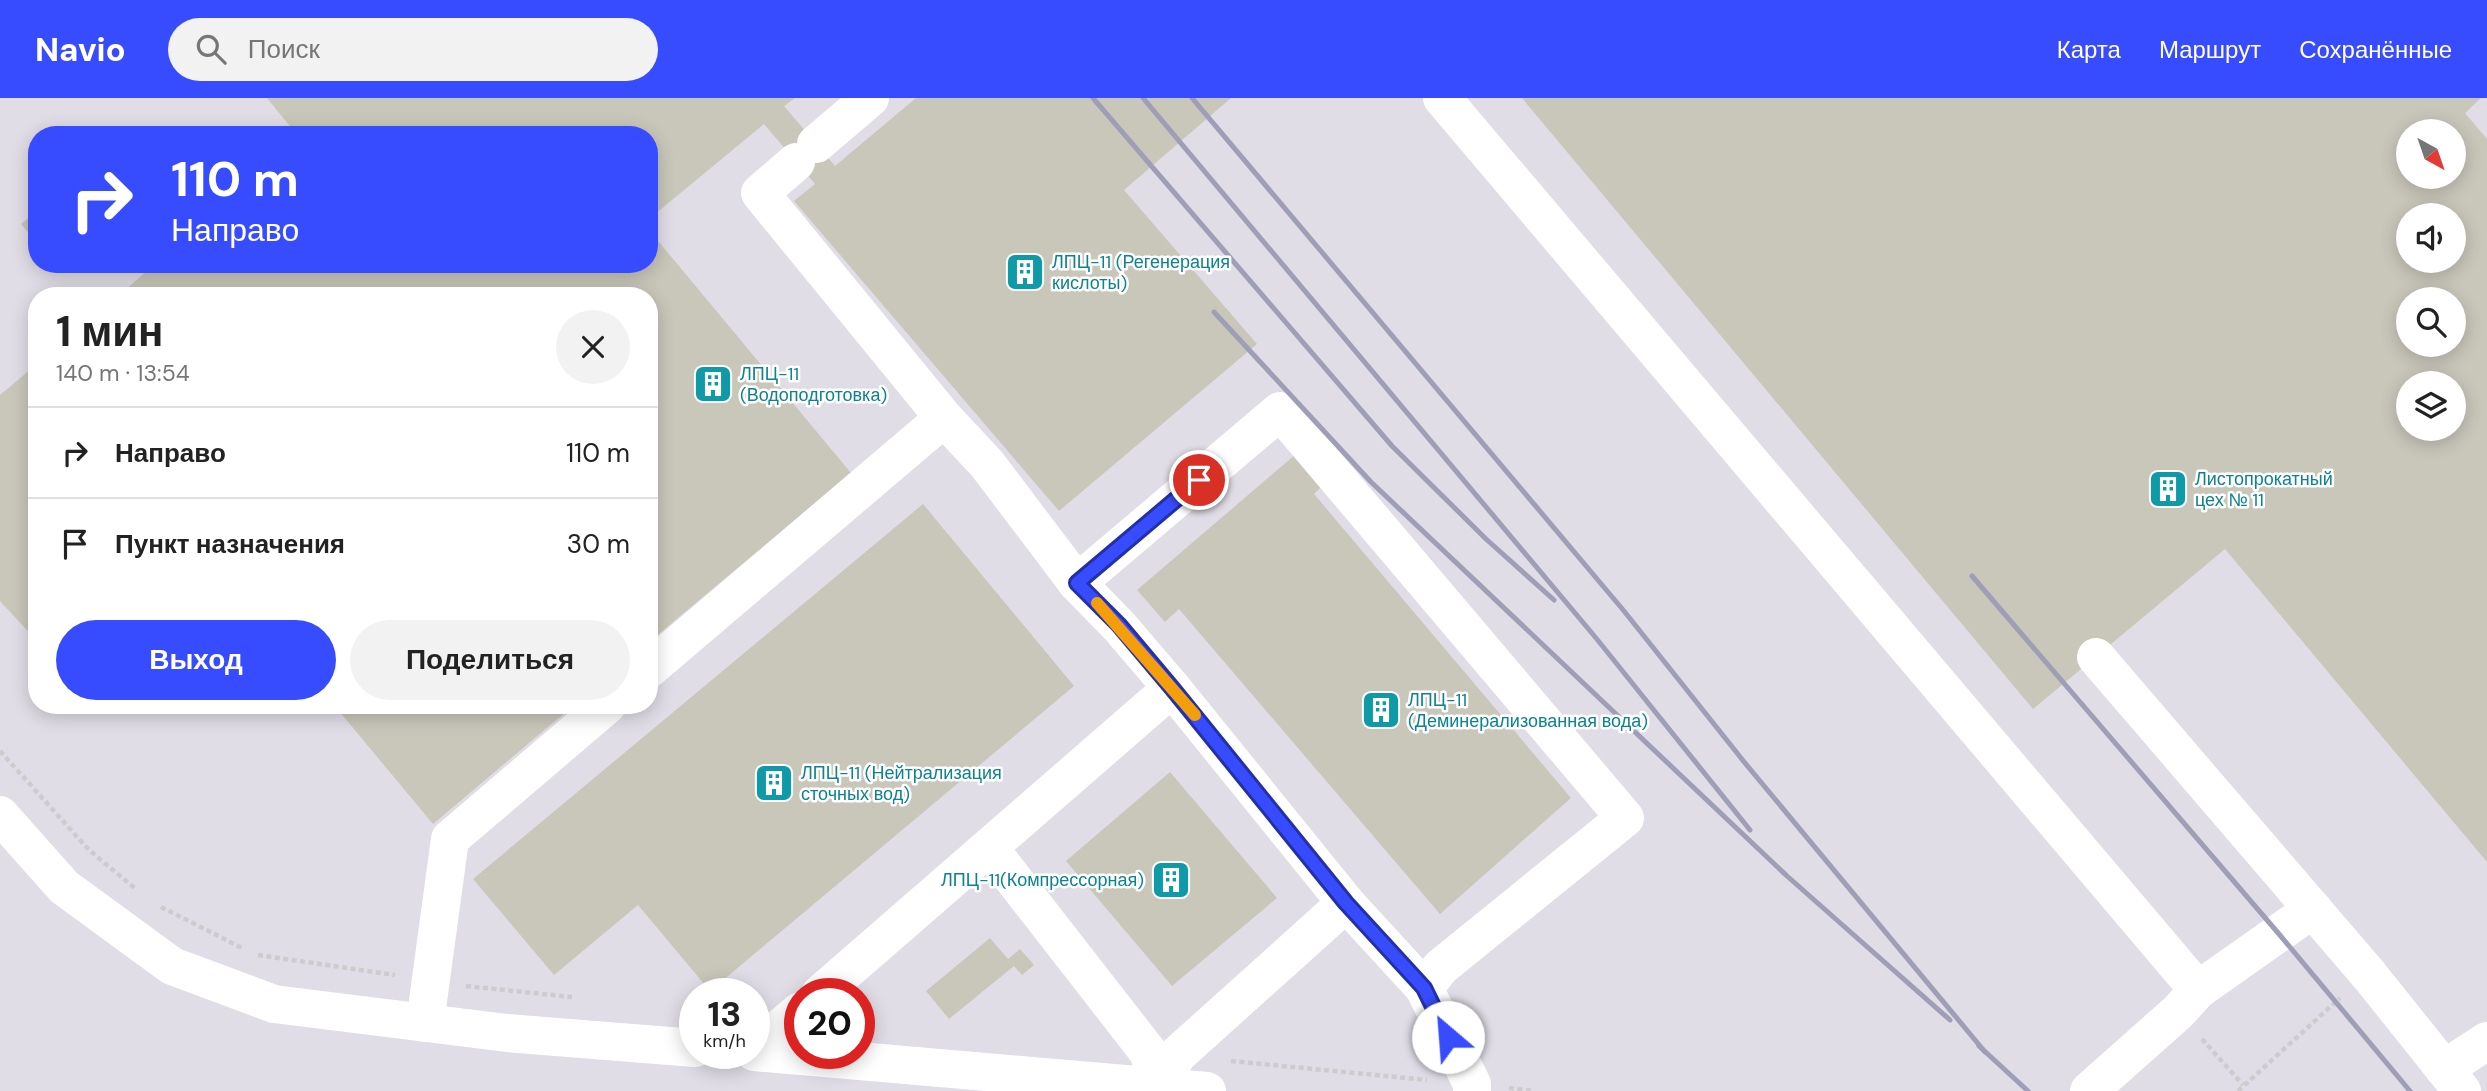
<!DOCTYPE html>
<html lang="ru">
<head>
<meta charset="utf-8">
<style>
  :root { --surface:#fff; --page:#f2f2f2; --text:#222; --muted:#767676; --line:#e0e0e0; --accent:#384cff }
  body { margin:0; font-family:"DM Sans",sans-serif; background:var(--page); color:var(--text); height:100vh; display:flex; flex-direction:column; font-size:26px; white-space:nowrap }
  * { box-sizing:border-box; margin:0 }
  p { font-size:23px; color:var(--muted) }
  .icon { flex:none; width:38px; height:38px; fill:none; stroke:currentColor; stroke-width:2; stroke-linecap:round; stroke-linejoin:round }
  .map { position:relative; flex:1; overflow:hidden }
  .sheet { position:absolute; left:28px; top:189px; width:630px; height:427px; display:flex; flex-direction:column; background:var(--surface); border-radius:28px; box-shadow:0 4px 18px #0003 }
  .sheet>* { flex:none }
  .guide { position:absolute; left:28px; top:28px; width:630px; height:147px; border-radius:28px; box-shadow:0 4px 18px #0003; background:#384cff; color:#fff; overflow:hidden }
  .needle { width:46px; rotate:140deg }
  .controls { position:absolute; left:2396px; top:21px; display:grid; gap:14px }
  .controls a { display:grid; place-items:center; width:70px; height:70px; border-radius:50%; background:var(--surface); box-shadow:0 4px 18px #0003; font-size:35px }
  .speed { position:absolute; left:679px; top:880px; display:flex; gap:14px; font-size:35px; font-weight:700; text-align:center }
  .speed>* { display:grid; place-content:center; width:91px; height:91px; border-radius:50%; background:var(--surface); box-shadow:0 4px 18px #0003; line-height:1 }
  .speed small { font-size:18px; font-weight:400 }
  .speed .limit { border:10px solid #d22; background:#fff; color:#111 }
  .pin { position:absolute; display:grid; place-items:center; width:60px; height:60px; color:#fff; margin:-30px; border:4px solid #fff; border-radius:50%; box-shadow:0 2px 7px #0007 }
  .me { position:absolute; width:77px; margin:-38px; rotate:333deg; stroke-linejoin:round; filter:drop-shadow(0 0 5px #0008) }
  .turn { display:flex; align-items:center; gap:24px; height:147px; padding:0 28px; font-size:32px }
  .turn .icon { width:91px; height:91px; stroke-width:2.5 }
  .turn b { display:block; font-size:49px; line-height:60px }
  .round { display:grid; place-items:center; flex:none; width:74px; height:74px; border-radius:37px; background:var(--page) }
  .headline { display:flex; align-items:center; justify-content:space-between; height:119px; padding:0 28px }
  h1 { font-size:42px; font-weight:700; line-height:52px }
  .button { display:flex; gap:14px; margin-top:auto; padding:14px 28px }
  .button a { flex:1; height:80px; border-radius:42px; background:var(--accent); color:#fff; font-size:28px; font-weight:700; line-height:80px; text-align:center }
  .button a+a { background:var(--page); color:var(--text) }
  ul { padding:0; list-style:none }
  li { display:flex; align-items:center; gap:21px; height:91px; padding:0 28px; border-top:2px solid var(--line) }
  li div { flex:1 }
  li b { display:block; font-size:26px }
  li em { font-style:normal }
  header { display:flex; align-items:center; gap:42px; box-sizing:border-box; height:98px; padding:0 35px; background:var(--accent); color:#fff }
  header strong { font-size:33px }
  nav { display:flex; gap:38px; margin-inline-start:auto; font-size:24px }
  .search { width:490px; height:63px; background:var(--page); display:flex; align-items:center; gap:18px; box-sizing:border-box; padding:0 24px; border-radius:38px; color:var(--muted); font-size:26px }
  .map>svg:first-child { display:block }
  .industrial { fill:#e0dde6; fill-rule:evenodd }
  .building { fill:#c9c6ba; fill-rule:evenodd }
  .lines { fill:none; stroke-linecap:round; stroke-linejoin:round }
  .path { stroke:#ccc; stroke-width:4.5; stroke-dasharray:5 3.5; stroke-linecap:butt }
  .minor { stroke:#fff; stroke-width:38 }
  .rail { stroke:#9e9fb7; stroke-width:5 }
  .route-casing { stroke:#2431a6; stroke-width:18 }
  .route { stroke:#384cff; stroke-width:12 }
  .slow { stroke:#f59e0b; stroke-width:12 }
  .labels { text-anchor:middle; stroke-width:5; stroke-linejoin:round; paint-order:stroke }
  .culture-label { font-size:18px; fill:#0d838f; stroke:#fff; text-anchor:start }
</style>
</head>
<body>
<header>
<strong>Navio</strong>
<div class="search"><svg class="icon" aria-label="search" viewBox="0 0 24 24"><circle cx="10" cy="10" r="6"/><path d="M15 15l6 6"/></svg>Поиск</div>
<nav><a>Карта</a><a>Маршрут</a><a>Сохранённые</a></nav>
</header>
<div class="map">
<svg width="2487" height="993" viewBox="0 0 2487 993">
  <rect width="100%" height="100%" fill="#eee8dc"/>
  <!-- industrial -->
  <path class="industrial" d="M0,0H2487V993H0ZM2408,33H2454V79H2408ZM37,37H649V166H37ZM2408,117H2454V163H2408ZM37,198H649V607H37ZM2408,201H2454V247H2408ZM2408,285H2454V331H2408ZM695,896H754V956H695ZM800,896H859V956H800Z"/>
  <!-- building -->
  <g class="building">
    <polygon points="267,0 795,0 784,8 835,68 916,0 1231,0 1124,92 1257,246 1059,413 794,103 815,86 764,26 649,121 649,37 297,37"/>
    <path d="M1522,0H2481L2465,15L2487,41V764L2225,451L2033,611ZM2408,33H2454V79H2408ZM2408,117H2454V163H2408ZM2408,201H2454V247H2408ZM2408,285H2454V331H2408Z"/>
    <polygon points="37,113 37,145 21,126"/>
    <polygon points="649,132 851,375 649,544 649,198 118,198 155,166 649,166"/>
    <polygon points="37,266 37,543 0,503 0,297"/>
    <polygon points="1296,356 1323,387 1314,396 1571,700 1440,816 1179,511 1165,524 1137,492"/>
    <polygon points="923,406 1074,588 710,893 638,807 554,877 473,781"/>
    <polygon points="334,607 574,607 433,726"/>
    <polygon points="1170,674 1277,800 1172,888 1066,763"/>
    <polygon points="990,840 1008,861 1020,851 1034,867 1022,877 1014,868 949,921 926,893"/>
  </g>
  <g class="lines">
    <!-- path -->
    <g class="path">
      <polyline points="0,653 89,752 137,792"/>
      <polyline points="161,809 244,851"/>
      <polyline points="258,857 395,877"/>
      <polyline points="466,888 572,899"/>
      <polyline points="2202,941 2243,987"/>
      <polyline points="1231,963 1427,982"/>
      <polyline points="1509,990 1533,993"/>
      <polyline points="2238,993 2340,900"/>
    </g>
    <!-- minor -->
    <g class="minor">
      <polyline points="1442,0 2198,892"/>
      <polyline points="816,46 870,0"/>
      <polyline points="796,64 760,95 944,320 987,366 1077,485 1119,528 1172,590 1346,805 1424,890 1472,986 1472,993"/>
      <polyline points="1077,485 1280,313 1625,720 1441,869 1424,890"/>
      <polyline points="2096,559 2370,878 2462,993"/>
      <polyline points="649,571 944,320"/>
      <polyline points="0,717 64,789 172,868 274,906 507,935 695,950"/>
      <polyline points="990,751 1148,954 1160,989 1177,957 1346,805"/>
      <polyline points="820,896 1172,590"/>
      <polyline points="425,925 450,741 607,607"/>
      <polyline points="754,952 800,913"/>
      <polyline points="754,954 1207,993"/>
      <polyline points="2444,971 2487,943"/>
      <polyline points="2089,993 2178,914 2198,892 2313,811"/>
    </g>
    <!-- rail -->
    <g class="rail">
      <polyline points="1093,0 1392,348 1486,441 1554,502"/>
      <polyline points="1143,0 1596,540 1750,732"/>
      <polyline points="1192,0 1624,513 1745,665 1985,954"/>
      <polyline points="1214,214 1371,384 1787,778 1950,922"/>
      <polyline points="1972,478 2279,836 2410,993"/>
      <polyline points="1979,948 2028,993"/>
    </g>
  </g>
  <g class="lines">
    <!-- route casing -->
    <g class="route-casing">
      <polyline id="route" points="1199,382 1077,485 1119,527 1172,590 1346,805 1424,890 1448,939"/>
    </g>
    <!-- route -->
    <use href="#route" class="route"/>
    <!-- slow -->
    <polyline class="slow" points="1097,505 1195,617"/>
  </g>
  <!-- icons -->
  <defs>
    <g id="building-square" transform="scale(2.0125)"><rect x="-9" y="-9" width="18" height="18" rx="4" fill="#0f9aa8" stroke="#fff"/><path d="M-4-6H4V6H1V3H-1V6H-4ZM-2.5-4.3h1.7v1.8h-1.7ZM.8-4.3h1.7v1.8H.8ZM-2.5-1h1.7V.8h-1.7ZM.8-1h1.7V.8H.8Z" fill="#fff"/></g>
  </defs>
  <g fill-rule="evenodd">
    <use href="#building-square" x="1025" y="174"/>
    <use href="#building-square" x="713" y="286"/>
    <use href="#building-square" x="2168" y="391"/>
    <use href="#building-square" x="1381" y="612"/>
    <use href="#building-square" x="774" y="685"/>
    <use href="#building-square" x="1171" y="782"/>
  </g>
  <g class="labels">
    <!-- culture labels -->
    <g class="culture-label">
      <text x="1052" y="170">ЛПЦ-11 (Регенерация<tspan x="1052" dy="21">кислоты)</tspan></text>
      <text x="740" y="282">ЛПЦ-11<tspan x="740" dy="21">(Водоподготовка)</tspan></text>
      <text x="2195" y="387">Листопрокатный<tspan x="2195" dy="21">цех № 11</tspan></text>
      <text x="1408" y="608">ЛПЦ-11<tspan x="1408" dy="21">(Деминерализованная вода)</tspan></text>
      <text x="801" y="681">ЛПЦ-11 (Нейтрализация<tspan x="801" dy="21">сточных вод)</tspan></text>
      <text x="1144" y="788" text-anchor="end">ЛПЦ-11(Компрессорная)</text>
    </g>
  </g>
</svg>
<div class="controls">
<a><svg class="needle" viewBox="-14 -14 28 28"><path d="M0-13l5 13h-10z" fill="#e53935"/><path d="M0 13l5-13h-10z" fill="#767676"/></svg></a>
<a><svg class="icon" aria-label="sound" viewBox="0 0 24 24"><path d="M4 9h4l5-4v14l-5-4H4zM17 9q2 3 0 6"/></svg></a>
<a><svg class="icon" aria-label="search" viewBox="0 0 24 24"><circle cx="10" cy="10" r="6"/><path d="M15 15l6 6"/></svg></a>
<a><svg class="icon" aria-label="layers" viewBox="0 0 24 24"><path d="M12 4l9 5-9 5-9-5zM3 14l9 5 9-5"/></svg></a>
</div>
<div class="speed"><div>13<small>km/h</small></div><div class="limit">20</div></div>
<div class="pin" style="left:1199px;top:382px;background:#d93025"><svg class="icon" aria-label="arrive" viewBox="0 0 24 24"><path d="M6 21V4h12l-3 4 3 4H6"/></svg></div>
<svg class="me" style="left:1448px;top:939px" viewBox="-20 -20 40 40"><circle r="19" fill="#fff"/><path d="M0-13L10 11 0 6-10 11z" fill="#384cff"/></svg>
<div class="guide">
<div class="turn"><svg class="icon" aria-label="right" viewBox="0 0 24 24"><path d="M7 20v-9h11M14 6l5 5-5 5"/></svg><div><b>110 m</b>Направо</div></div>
</div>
<section class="sheet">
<div class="headline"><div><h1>1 мин</h1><p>140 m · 13:54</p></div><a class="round"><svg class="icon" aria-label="close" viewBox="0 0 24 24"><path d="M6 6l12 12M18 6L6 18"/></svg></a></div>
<ul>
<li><svg class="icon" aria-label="right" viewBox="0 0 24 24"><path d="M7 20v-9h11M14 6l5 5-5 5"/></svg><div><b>Направо</b></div><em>110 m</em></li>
<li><svg class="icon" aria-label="arrive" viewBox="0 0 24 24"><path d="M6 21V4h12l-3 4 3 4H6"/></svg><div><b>Пункт назначения</b></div><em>30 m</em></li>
</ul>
<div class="button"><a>Выход</a><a>Поделиться</a></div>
</section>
</div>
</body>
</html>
